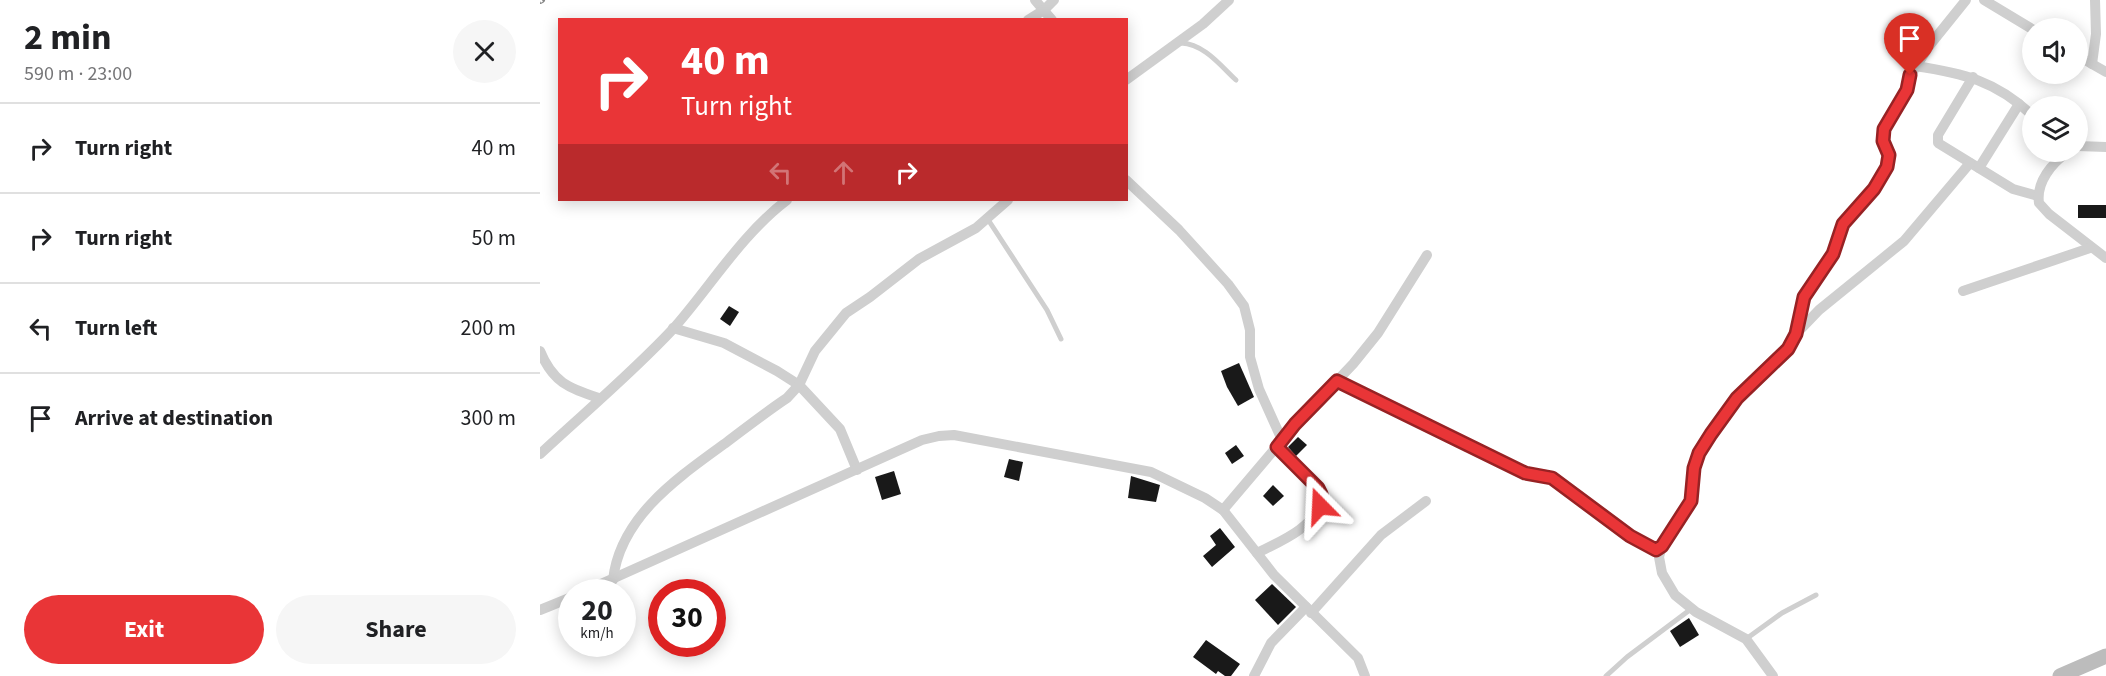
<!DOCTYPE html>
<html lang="en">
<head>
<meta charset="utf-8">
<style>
  :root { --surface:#fff; --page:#f6f6f6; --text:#202124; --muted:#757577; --line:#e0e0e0; --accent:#e93537 }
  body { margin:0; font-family:"Source Sans 3",sans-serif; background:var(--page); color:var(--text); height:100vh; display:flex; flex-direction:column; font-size:22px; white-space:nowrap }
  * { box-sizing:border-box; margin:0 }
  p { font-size:20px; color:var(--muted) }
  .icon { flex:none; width:33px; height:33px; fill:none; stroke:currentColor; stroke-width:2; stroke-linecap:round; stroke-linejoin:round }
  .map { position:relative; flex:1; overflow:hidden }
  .panel { display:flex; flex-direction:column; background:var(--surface); width:540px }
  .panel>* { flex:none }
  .top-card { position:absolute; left:18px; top:18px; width:570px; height:183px; border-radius:0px; box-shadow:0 3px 15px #0003; background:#e93537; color:#fff; overflow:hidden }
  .tools { position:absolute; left:1482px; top:18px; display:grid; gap:12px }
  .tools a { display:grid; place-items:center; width:66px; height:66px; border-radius:50%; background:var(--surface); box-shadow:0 3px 15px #0003; font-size:30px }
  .speed { position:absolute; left:18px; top:579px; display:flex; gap:12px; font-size:30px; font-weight:700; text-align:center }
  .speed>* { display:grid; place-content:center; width:78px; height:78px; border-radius:50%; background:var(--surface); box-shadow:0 3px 15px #0003; line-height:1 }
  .speed small { font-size:15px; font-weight:400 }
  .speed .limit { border:9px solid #d22; background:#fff; color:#111 }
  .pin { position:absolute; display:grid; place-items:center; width:51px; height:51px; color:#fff; margin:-62px -26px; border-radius:50% 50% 50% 0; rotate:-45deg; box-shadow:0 0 6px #0007 }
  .pin .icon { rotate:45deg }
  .me { position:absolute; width:66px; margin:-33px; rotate:339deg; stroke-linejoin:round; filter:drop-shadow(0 0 4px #0008) }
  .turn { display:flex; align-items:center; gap:21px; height:126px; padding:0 24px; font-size:27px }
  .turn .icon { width:78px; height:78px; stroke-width:2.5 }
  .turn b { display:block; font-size:42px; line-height:51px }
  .lanes { display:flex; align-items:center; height:57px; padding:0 24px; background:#0003; justify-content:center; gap:30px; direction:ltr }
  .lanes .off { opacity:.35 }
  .round { display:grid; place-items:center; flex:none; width:63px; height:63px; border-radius:32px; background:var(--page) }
  .summary { display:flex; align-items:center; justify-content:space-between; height:102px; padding:0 24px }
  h1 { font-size:36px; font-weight:700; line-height:45px }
  .button { display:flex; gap:12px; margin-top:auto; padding:12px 24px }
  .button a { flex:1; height:69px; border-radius:36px; background:var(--accent); color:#fff; font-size:24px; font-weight:700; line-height:69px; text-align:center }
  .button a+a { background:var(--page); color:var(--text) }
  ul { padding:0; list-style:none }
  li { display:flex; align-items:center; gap:18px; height:90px; padding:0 24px; border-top:2px solid var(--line) }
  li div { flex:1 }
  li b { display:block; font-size:22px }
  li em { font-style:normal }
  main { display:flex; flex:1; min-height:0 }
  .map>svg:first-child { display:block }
  .building { fill:#191919 }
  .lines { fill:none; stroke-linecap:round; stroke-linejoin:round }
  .lane { stroke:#cfcfcf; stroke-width:5 }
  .street { stroke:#cfcfcf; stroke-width:10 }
  .secondary { stroke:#bcbcbc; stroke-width:15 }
  .rail-casing { stroke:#878787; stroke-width:6 }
  .rail { stroke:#fff; stroke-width:4; stroke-dasharray:11; stroke-linecap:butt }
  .route-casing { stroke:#972224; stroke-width:15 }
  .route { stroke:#e93537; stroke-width:10 }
</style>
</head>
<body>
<main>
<section class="panel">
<div class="summary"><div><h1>2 min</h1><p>590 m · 23:00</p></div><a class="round"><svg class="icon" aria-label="close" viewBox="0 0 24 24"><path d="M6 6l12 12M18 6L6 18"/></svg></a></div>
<ul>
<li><svg class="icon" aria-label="right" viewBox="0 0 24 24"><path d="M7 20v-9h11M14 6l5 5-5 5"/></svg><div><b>Turn right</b></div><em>40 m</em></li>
<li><svg class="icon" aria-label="right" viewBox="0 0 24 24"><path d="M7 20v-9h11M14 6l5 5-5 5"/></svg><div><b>Turn right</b></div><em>50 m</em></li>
<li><svg class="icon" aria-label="left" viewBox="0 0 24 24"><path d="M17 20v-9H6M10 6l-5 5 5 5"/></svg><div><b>Turn left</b></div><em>200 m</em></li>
<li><svg class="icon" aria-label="arrive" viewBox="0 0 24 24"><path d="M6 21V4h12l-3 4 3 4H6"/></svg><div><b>Arrive at destination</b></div><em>300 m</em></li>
</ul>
<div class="button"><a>Exit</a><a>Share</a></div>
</section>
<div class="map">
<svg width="1566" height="676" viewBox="0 0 1566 676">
  <rect width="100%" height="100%" fill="#fff"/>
  <!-- building -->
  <g class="building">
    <rect x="1538" y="205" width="28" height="13"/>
    <polygon points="189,306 199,312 190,326 180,319"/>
    <polygon points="699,363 714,397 698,406 687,387 681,371"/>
    <polygon points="758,437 767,445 756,456 748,447"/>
    <polygon points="696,445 704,456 692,464 685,453"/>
    <polygon points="469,459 483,462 479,481 464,477"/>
    <polygon points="354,471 361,494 342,500 335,477"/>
    <polygon points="591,476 620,485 616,502 588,498"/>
    <polygon points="733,485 744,496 733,506 723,496"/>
    <polygon points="680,528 695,547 672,567 663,556 676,545 670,536"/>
    <polygon points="732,584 756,607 738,625 715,600"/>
    <polygon points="1149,618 1159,635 1140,647 1130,631"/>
    <polygon points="666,640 700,664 691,676 685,676 678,671 676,674 653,657"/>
  </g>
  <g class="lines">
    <!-- lane -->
    <g class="lane">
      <path d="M641,43C664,44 680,65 696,80"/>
      <polyline points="447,218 507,310 521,339"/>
      <polyline points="1206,639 1242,613 1276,595"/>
      <polyline points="1066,676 1087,657 1151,609"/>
    </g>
    <!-- street -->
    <g class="street">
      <polyline points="495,0 512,20"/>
      <polyline points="1444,0 1492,29"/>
      <polyline points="488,20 504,10 514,0"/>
      <polyline points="1538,56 1566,72"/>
      <polyline points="1552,64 1556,34 1555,0"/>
      <path d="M1375,66C1423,73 1456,81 1492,115"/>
      <polyline points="1433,77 1398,135 1398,143 1473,189 1498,196"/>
      <polyline points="586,80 663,24 689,0"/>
      <polyline points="1538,146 1566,147"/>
      <path d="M1528,152C1512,163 1496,182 1499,203L1509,214L1566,258"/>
      <polyline points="1439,168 1479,104"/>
      <polyline points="586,180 639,230 688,284 704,306 710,330 710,357 719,389 742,440"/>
      <polyline points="1423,291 1550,248"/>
      <polyline points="133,328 184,343 237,371 259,385 300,429 317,470"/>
      <polyline points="1256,334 1279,310 1364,241 1430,163"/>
      <path d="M0,351C13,383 29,388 59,398"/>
      <polyline points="797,381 985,473 1012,478 1090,536 1116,550 1122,546"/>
      <path d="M0,454C44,413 92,373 133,329C171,286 201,235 247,200"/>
      <polyline points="683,510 755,425 813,364 838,333 887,255"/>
      <path d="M717,553C741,541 774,528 782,500L778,488L737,447"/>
      <path d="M73,580C80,516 139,477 187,442C207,427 226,412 247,398L259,385L275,351L306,313L330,297L379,259L436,228L468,200"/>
      <polyline points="43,592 382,440 399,436 414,435 611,472 665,498 683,510 734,575 818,658 825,676"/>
      <polyline points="0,610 32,597"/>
      <polyline points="771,613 841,535 886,501"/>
      <polyline points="714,676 731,643 766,607"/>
      <polyline points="1233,676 1206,639 1156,612 1135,595 1122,573 1119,557 1122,546 1151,501 1154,468 1159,453 1197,398 1248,349 1255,334 1264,297 1293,254 1303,224 1334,189 1347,167 1349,155 1343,141 1344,129 1367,90 1370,76 1389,46 1426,0"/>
    </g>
    <!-- secondary -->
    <polyline class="secondary" points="1520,676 1566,656"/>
    <!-- rail casing -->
    <g class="rail-casing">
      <polyline id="rail" points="0,1 2,0"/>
    </g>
    <!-- rail -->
    <use href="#rail" class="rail"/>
  </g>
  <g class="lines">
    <!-- route casing -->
    <g class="route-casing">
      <polyline id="route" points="780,506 781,494 778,488 737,447 755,424 797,381 985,473 1012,478 1090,536 1116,550 1122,546 1151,501 1154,468 1159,453 1171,434 1197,398 1248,349 1256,334 1264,297 1293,254 1303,224 1334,189 1347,167 1349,155 1343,141 1344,129 1367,90 1370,75"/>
    </g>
    <!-- route -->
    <use href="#route" class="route"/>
  </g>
</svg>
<div class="tools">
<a><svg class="icon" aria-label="sound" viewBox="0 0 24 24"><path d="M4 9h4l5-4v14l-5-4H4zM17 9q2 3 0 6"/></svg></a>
<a><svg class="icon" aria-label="layers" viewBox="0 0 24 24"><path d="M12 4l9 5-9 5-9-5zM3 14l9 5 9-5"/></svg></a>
</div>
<div class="speed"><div>20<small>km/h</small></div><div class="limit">30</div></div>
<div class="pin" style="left:1370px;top:75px;background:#d93025"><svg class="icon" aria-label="arrive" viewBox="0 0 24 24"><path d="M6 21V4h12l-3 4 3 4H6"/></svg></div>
<svg class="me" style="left:780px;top:506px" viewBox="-20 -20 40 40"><path d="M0-17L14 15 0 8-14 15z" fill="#e93537" stroke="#fff" stroke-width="4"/></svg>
<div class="top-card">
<div class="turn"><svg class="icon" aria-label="right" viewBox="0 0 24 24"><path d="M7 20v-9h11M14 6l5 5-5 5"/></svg><div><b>40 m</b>Turn right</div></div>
<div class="lanes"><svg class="icon off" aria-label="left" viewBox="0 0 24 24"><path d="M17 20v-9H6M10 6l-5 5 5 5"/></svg><svg class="icon off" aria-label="ahead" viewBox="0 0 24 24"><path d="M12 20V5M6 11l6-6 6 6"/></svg><svg class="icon" aria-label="right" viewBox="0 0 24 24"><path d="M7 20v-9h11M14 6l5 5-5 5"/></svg></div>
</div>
</div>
</main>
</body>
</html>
